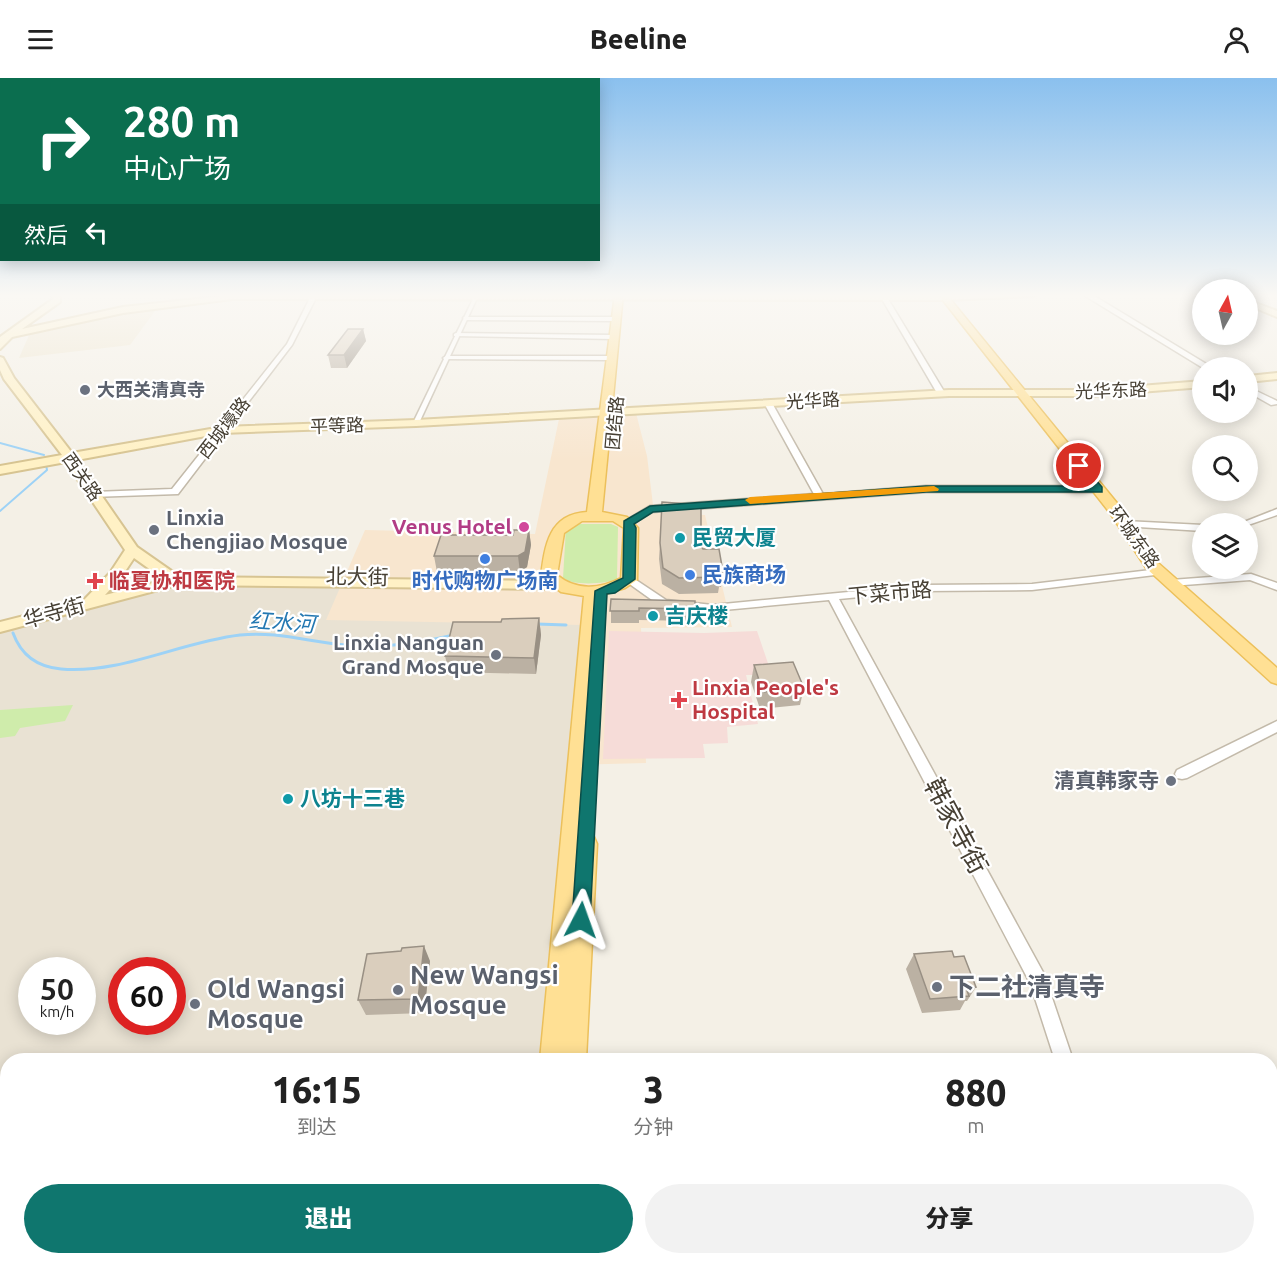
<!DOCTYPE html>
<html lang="zh">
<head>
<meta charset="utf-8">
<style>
  :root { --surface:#fff; --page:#f2f2f2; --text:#222; --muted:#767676; --accent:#0f766e }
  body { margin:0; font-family:Ubuntu,"Noto Sans SC",sans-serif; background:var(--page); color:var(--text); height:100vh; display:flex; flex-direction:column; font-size:22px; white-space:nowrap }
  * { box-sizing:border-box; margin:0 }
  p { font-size:20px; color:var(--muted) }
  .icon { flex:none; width:33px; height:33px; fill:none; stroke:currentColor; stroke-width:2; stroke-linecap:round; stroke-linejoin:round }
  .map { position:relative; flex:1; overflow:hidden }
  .sheet { position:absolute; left:0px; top:975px; width:1278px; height:212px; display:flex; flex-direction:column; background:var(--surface); border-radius:24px 24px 0 0; box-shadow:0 3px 15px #0003 }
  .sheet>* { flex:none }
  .top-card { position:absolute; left:0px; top:0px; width:600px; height:183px; box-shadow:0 3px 15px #0003; background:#0b6e4f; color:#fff; overflow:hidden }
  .needle { width:39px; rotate:8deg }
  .fabs { position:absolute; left:1192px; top:201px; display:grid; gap:12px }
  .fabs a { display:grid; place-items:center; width:66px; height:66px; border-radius:50%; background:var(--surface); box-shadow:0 3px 15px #0003; font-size:30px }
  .speed { position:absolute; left:18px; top:879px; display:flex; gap:12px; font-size:30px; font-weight:700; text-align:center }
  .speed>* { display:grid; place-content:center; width:78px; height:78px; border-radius:50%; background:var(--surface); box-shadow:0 3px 15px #0003; line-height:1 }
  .speed small { font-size:15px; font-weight:400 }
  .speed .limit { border:9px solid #d22; background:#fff; color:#111 }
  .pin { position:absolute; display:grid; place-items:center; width:51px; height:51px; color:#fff; margin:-26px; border:3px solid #fff; border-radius:50%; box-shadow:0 2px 6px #0007 }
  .me { position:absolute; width:66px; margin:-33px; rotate:4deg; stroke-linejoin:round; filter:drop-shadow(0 0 4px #0008) }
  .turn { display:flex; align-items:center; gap:21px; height:126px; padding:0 24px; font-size:27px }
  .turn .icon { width:78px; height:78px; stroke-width:2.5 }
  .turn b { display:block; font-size:42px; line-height:51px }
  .then { display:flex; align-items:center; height:57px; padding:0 24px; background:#0003; gap:12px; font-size:22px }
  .eta { display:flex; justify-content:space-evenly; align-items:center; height:102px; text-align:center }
  .eta b { font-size:36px; font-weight:800; line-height:42px }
  .primary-button { display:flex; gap:12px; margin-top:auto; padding:12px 24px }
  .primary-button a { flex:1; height:69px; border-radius:36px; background:var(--accent); color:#fff; font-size:24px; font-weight:800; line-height:69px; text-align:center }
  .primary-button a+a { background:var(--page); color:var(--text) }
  header { display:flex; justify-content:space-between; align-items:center; height:78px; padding:0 24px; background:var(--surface); font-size:27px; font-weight:800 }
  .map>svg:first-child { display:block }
  .residential { fill:#e9e2d3; fill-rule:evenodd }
  .commercial { fill:#f8e6cf }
  .education { fill:#eee5ce }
  .medical { fill:#f6dcd8 }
  .green { fill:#cfecab }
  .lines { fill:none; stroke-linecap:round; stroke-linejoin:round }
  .stream-far1 { stroke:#9dd2f6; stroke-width:2 }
  .stream { stroke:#9dd2f6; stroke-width:3 }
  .pedestrian-casing { stroke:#c3baaa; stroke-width:3 }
  .minor-casing { stroke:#c3baaa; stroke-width:3 }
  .tertiary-casing { stroke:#c3baaa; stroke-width:3 }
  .secondary-casing { stroke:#d7c492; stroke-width:4 }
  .primary-casing { stroke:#ecc05b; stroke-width:3 }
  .pedestrian { fill:#fff; fill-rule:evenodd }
  .minor { fill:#fff; fill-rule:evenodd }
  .tertiary { fill:#fff; fill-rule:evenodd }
  .secondary { fill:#fff1c5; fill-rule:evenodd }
  .primary { fill:#ffe094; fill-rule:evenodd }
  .wall { fill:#bbb1a3 }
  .shaded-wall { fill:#999084 }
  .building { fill:#dacebd; stroke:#999084; stroke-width:1.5 }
  .route { fill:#0f766e; stroke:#0a4d48; stroke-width:1.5 }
  .slow { fill:#f59e0b }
  .worship-dot { fill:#6b7280; stroke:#fff; stroke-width:2 }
  .hotel-dot { fill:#d1479c; stroke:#fff; stroke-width:2 }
  .culture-dot { fill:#0f9aa8; stroke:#fff; stroke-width:2 }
  .shop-dot { fill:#3f7fe0; stroke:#fff; stroke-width:2 }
  .health-dot { fill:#e0444e; stroke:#fff; stroke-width:2 }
  .labels { text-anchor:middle; stroke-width:4.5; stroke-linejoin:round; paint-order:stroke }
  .far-worship-label { font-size:18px; font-weight:bold; fill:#5b616d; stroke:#fff; text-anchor:start }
  .far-street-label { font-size:18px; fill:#474034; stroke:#fff }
  .worship-label { font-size:21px; font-weight:bold; fill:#5b616d; stroke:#fff; text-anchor:end }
  .hotel-label { font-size:21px; font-weight:bold; fill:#b23c85; stroke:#fff; text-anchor:end }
  .culture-label { font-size:21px; font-weight:bold; fill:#0d838f; stroke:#fff; text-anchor:start }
  .shop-label { font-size:21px; font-weight:bold; fill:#366cbe; stroke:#fff; text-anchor:start }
  .street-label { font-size:21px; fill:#474034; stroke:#fff }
  .health-label { font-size:21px; font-weight:bold; fill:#be3a42; stroke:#fff; text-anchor:start }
  .water-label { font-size:22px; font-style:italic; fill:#2478b2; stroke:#fff }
  .near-street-label { font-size:26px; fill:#474034; stroke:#fff }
  .near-worship-label { font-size:26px; font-weight:bold; fill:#5b616d; stroke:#fff; text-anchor:start }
</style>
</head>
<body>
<header><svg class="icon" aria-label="menu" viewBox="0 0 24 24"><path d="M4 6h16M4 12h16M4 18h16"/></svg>Beeline<svg class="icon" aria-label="person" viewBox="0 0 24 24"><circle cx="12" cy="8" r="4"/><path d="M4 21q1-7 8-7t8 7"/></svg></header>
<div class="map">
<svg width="1277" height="1186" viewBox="0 0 1277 1186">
  <rect width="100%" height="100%" fill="#f4f0e6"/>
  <!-- residential -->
  <path class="residential" d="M162,506L593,513L552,982H8V1179H534V1186H0V549ZM32,892H82V944H32ZM122,892H172V944H122Z"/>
  <!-- commercial -->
  <polygon class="commercial" points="636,335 647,378 654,435 705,437 732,549 641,550 646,685 570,687 583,547 326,542 365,452 535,456 559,341"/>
  <!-- education -->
  <polygon class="education" points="158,229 130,267 19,280 30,255"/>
  <!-- medical -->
  <polygon class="medical" points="609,553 704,555 757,553 772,597 746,597 758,646 727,649 728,665 703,666 705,680 603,681"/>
  <!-- green -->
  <g class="green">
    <path d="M579,446H611L618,449L617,501C605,506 574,508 563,500L566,450Z"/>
    <polygon points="73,627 65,643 20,650 15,658 0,660 0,632"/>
  </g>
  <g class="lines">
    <!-- stream-far1 -->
    <g class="stream-far1">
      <polyline points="0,365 44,377"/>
      <polyline points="0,433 47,392 46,387"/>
    </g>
    <!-- stream -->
    <g class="stream">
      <polyline points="537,546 566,547"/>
      <path d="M13,555C21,577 38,589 61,591C122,596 180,564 240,557C276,553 310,564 345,567C382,571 418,565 454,557"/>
    </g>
    <!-- pedestrian casing -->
    <g class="pedestrian-casing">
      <polygon id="pedestrian" points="474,219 477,220 419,345 414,346 413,345"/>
    </g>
    <!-- minor casing -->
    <g class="minor-casing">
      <g id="minor">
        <polygon points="314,216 317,218 292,267 178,416 91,419 91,415 94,414 172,411 287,266 311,218"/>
        <polygon points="879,216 885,216 945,315 944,317 937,315"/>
        <polygon points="464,239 616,239 619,241 616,243 466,242 463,240"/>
        <polygon points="456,255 614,257 617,259 614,261 454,258 454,256"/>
        <polygon points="446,278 612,278 615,280 612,282 444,281 443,280"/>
        <polygon points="1248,309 1277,323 1277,326 1271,327 1248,314"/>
        <polygon points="765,323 772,325 823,416 926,408 1098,408 1103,411 1098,414 926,414 652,434 631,447 625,447 625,443 650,428 814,416 764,325"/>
        <polygon points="1277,431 1277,437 1248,447 1248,446 1239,446"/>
        <polygon points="1125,443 1203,447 1203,453 1122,448 1120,446"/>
        <polygon points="1159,491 1164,494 1163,496 1032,512 922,513 839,521 1044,896 1073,982 1055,982 1030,905 829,522 713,533 659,527 624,502 625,500 633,500 666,522 713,527 922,507 1032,506"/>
        <polygon points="1251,496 1277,505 1277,512 1250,502 1171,508 1166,505 1171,502"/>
        <polygon points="1277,643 1277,654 1187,700 1182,701 1177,700 1175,696 1177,692"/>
        <polygon points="1134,1179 1157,1179 1160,1186 1137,1186"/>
      </g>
    </g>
    <!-- tertiary casing -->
    <g class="tertiary-casing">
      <polygon id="tertiary" points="1082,216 1091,216 1213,290 1203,290"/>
    </g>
    <!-- secondary casing -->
    <g class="secondary-casing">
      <g id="secondary">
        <polygon points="52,216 60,216 60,224 22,251 123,229 232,217 1038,216 1034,218 946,222 232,221 123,235 12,259 0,271 0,259 53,221"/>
        <polygon points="1248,222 1277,233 1277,239 1248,227"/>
        <path d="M0,279L3,280L14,300L72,375L222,349L416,342L949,312H1089L1203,303V309L1089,318H949L416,348L222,355L77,382L137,469L180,499L557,503L564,507L557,511L177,507L0,554V544L83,523L110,495L125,472L66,384L0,396V388L62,377L4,301L0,292ZM134,480L165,502L105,517L120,501Z"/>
        <polygon points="1277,295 1277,301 1248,304 1248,298"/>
      </g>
    </g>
    <!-- primary casing -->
    <g class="primary-casing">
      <g id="primary">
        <path d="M615,216H623L602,434L627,439L638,450L637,502L625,510L601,517L584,757L594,759L597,766L586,982H540L584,518L561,514L541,498C545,467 549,436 587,434ZM582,443H613L624,450L621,500C600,511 576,513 557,497L564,455Z"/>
        <polygon points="938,216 946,216 1121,430 1157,484 1277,590 1277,606 1271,604 1146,490 1110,435"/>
        <rect x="520" y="1179" width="56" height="7"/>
      </g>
    </g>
    <!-- pedestrian -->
    <use href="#pedestrian" class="pedestrian"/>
    <!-- minor -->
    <use href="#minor" class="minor"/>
    <!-- tertiary -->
    <use href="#tertiary" class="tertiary"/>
    <!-- secondary -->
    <use href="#secondary" class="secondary"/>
    <!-- primary -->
    <use href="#primary" class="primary"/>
  </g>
  <!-- wall -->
  <g class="wall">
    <polygon points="363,251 366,263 347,290 331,290 328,277"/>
    <polygon points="529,452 531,467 527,489 520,494 437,494 434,478 513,457"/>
    <polygon points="660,465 701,468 703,471 723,494 721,509 719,509 718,515 679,516 662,506 659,481"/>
    <polygon points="611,521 695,531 694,543 639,542 639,545 611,545"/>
    <polygon points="539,540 541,557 536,596 449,594 445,578"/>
    <polygon points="754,587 804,610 800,627 760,631 751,604"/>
    <polygon points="914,876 954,879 976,909 967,923 965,923 960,932 922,935 906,891"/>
    <polygon points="430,883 424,935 366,937 358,922"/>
    <polygon points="812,1179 842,1179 844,1186 814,1186"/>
    <polygon points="898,1179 936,1179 938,1186 901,1186"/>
  </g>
  <!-- shaded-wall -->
  <g class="shaded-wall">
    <polygon points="363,251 366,263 347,290 344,277"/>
    <polygon points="529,452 531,467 527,489 520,494 518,478"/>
    <polygon points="539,540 541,557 536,596 534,580"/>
    <polygon points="424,868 430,883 424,935 418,921"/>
  </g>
  <!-- building -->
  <g class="building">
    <polygon points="348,251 363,251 344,277 328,277"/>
    <polygon points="662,424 701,427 701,468 703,471 719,471 723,494 719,494 720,499 679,500 663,490 660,465"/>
    <polygon points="514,452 529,452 525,474 518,478 434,478 441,457 513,457"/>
    <polygon points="611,521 695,523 695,531 639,530 639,533 610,533"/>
    <polygon points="539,540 534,580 445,578 453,544 501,544 502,541"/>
    <polygon points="793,584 804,610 763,614 754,587"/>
    <polygon points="424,868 418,921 358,922 367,876 401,873 402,870"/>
    <polygon points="952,873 954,879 964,878 976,909 966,910 969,918 930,921 914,876"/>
    <polygon points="819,1179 842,1179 844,1186 821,1186"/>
    <polygon points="906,1179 936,1179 938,1186 909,1186"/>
    <polygon points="1007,1179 1010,1186 980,1186"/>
  </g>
  <!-- sky -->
  <linearGradient id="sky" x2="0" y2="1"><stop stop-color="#8ac0ee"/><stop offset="0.57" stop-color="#faf8f4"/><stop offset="1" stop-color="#faf8f4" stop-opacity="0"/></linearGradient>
  <rect width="1277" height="382" fill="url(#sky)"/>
  <!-- route -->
  <polygon class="route" points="1075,386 1082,386 1102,409 1102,414 926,414 653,434 634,446 636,450 635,501 615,515 607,516 590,842 588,847 581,850 575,847 572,842 595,513 623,500 624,443 650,428 926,408 1090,408 1074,388"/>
  <!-- slow -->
  <polygon class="slow" points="934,408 939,411 938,413 750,426 745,422 750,419"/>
  <!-- markers -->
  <g class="worship-dot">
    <circle cx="85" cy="312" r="6"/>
    <circle cx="154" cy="452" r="6"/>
    <circle cx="496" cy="577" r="6"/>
    <circle cx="1171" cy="703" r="6"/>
    <circle cx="937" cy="909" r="6"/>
    <circle cx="398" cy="912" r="6"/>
    <circle cx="195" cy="926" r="6"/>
  </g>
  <circle class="hotel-dot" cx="524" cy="449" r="6"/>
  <g class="culture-dot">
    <circle cx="680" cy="460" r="6"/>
    <circle cx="653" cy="538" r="6"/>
    <circle cx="288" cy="721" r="6"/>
  </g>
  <g class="shop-dot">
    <circle cx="485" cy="481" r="6"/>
    <circle cx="690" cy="497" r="6"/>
  </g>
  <g class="health-dot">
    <path d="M92 494h6v6h6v6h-6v6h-6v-6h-6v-6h6z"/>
    <path d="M676 613h6v6h6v6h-6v6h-6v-6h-6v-6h6z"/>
  </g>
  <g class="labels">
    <!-- far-worship labels -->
    <g class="far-worship-label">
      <text x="97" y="318">大西关清真寺</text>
    </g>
    <!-- far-street labels -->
    <g class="far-street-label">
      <text transform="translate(1111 313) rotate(-2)" y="6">光华东路</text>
      <text transform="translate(813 323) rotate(-3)" y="6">光华路</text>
      <text transform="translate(615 345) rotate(-85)" y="6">团结路</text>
      <text transform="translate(337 348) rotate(-2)" y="6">平等路</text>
      <text transform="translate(224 350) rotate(-52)" y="6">西城壕路</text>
      <text transform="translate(82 399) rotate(55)" y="6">西关路</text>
      <text transform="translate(1134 459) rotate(54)" y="6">环城东路</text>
    </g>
    <!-- worship labels -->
    <g class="worship-label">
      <text x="166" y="447" text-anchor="start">Linxia<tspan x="166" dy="24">Chengjiao Mosque</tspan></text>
      <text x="484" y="572">Linxia Nanguan<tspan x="484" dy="24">Grand Mosque</tspan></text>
      <text x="1159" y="710">清真韩家寺</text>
    </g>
    <!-- hotel labels -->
    <g class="hotel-label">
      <text x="512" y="456">Venus Hotel</text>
    </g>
    <!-- culture labels -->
    <g class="culture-label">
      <text x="692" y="467">民贸大厦</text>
      <text x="665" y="545">吉庆楼</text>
      <text x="300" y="728">八坊十三巷</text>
    </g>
    <!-- shop labels -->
    <g class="shop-label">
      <text x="702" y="504">民族商场</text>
      <text x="485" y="510" text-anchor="middle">时代购物广场南</text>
    </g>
    <!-- street labels -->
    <g class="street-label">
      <text transform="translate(357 499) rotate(1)" y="7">北大街</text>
      <text transform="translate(890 515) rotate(-5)" y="7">下菜市路</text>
      <text transform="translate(54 535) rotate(-15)" y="7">华寺街</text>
    </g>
    <!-- health labels -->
    <g class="health-label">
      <text x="109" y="510">临夏协和医院</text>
      <text x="692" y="617">Linxia People's<tspan x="692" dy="24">Hospital</tspan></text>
    </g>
    <!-- water labels -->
    <g class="water-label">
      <text transform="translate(282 544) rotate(4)" y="8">红水河</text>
    </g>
    <!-- near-street labels -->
    <g class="near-street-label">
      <text transform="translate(956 748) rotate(62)" y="9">韩家寺街</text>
    </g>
    <!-- near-worship labels -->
    <g class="near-worship-label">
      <text x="410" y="906">New Wangsi<tspan x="410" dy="30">Mosque</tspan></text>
      <text x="949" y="918">下二社清真寺</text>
      <text x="207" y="920">Old Wangsi<tspan x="207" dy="30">Mosque</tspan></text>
    </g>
  </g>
</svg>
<div class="fabs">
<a><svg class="needle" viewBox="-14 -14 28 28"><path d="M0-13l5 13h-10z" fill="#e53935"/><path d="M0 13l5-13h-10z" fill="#767676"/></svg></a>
<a><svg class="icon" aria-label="sound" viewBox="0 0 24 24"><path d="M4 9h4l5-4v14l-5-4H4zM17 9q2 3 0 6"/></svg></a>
<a><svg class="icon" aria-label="search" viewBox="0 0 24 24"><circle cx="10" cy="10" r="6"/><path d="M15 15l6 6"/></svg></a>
<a><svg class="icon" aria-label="layers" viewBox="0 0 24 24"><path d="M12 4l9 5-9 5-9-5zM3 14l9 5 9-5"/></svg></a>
</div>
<div class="speed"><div>50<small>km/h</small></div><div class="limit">60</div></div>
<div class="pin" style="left:1079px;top:388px;background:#d93025"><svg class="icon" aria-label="arrive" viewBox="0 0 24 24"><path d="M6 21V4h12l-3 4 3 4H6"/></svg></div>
<svg class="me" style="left:581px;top:842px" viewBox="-20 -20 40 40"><path d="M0-17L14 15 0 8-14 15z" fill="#0f766e" stroke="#fff" stroke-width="4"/></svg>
<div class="top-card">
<div class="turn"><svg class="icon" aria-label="right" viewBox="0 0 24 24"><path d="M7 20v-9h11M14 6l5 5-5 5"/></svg><div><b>280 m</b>中心广场</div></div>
<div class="then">然后<svg class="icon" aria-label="left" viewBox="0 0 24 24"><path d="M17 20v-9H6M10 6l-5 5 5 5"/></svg></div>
</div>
<section class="sheet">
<div class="eta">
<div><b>16:15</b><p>到达</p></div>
<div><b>3</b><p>分钟</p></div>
<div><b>880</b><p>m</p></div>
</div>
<div class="primary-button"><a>退出</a><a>分享</a></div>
</section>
</div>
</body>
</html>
